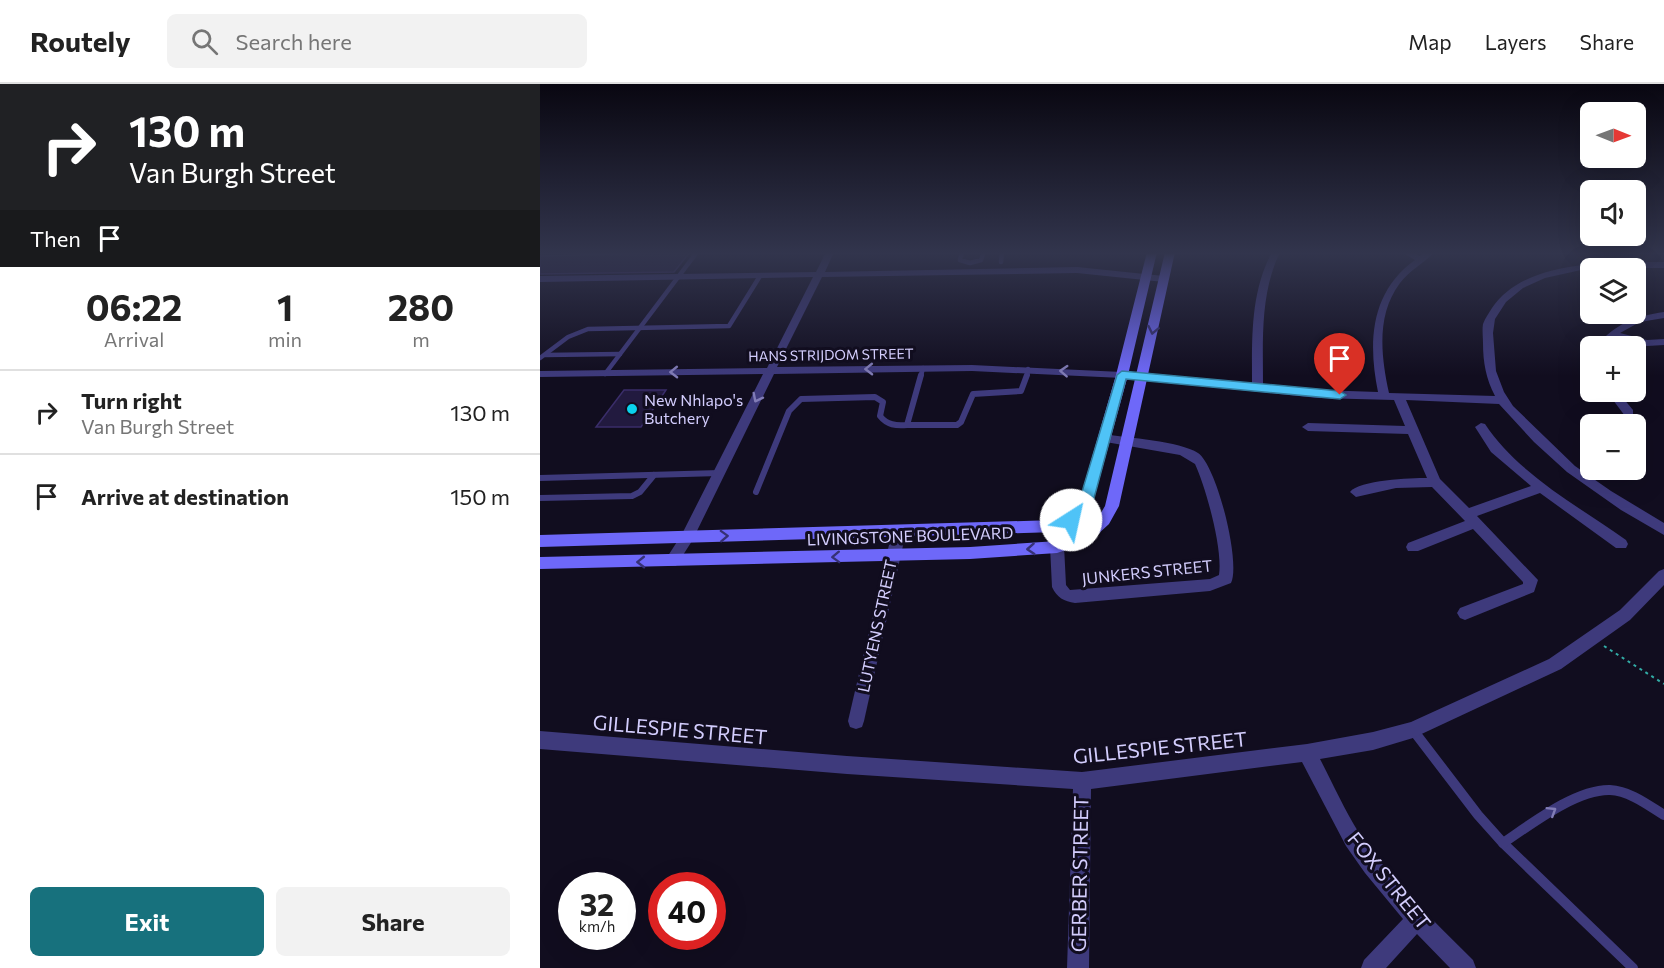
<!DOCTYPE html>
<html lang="en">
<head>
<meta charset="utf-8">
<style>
  :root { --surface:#fff; --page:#f2f2f2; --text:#222; --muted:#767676; --line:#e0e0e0; --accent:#17717d }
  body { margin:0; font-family:Commissioner,sans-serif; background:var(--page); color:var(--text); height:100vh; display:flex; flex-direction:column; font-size:22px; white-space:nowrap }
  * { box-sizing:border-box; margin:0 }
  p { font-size:20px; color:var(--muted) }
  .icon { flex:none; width:33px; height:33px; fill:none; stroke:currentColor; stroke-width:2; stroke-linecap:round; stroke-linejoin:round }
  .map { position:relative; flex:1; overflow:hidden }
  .drawer { display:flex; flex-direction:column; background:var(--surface); width:540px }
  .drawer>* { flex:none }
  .hud { background:#202124; color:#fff; overflow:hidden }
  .needle { width:39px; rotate:91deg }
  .fabs { position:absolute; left:1040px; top:18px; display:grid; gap:12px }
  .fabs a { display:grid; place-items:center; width:66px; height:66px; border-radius:9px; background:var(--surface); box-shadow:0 6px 24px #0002; font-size:30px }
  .speed { position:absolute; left:18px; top:788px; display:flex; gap:12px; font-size:30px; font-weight:700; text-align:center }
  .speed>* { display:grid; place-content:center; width:78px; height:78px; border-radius:50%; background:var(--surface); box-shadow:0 6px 24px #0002; line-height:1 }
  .speed small { font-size:15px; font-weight:400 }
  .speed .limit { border:9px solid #d22; background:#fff; color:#111 }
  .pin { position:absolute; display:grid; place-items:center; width:51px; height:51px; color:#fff; margin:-62px -26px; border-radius:50% 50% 50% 0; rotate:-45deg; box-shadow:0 0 6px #0007 }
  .pin .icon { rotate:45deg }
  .me { position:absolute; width:66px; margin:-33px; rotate:35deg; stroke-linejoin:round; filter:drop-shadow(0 0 4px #0008) }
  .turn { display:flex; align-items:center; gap:21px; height:126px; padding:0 30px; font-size:27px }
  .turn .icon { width:78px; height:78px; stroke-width:2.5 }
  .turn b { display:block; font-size:42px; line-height:51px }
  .then { display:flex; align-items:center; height:57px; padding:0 30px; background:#0003; gap:12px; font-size:22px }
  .eta { display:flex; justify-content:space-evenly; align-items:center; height:102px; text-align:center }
  .eta b { font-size:36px; font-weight:700; line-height:42px }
  .cta { display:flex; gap:12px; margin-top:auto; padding:12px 30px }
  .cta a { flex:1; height:69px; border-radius:9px; background:var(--accent); color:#fff; font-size:24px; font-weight:700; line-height:69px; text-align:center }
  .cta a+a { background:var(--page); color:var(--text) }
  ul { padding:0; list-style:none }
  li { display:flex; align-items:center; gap:18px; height:84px; padding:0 30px; border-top:2px solid var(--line) }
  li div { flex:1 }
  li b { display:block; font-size:22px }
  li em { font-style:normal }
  header { display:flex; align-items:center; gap:36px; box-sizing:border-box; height:84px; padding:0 30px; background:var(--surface); border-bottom:2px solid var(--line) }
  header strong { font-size:28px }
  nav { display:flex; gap:33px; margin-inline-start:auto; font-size:21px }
  .search { width:420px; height:54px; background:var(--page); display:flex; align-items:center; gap:15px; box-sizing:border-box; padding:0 21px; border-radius:9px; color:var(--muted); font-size:22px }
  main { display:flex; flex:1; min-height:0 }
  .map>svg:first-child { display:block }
  .building { fill:#221a3f; stroke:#3a2d6a; stroke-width:1.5 }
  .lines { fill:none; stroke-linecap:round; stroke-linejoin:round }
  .path { stroke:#32aca6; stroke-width:2; stroke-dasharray:3 4; stroke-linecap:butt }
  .lane-far2 { stroke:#3e3a7c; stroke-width:4.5 }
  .lane-far1 { stroke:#3e3a7c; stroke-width:6 }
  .lane { stroke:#3e3a7c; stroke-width:10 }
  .street { fill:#3e3a7c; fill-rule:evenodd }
  .secondary { fill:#6e68f9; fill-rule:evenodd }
  .oneway { stroke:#363176 }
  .oneway2 { stroke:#817cb6 }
  .route { fill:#4fc3f7; stroke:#337fa1; stroke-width:1.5 }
  .poi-dot { fill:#0ad2ec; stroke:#110d1f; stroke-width:2 }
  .labels { text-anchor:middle; stroke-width:6; stroke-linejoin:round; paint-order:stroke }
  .far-street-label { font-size:14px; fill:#d3cdfd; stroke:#110d1f }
  .poi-label { font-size:16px; fill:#d3cdfd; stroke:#110d1f; text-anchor:start }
  .street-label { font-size:16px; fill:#d3cdfd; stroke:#110d1f }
  .near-street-label { font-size:20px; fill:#d3cdfd; stroke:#110d1f }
</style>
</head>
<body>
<header>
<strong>Routely</strong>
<div class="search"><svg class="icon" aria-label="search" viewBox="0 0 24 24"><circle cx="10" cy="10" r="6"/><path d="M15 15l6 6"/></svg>Search here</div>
<nav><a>Map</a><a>Layers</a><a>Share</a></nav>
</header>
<main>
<section class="drawer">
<div class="hud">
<div class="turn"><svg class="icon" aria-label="right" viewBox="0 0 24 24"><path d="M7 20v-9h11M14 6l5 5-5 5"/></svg><div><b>130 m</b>Van Burgh Street</div></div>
<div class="then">Then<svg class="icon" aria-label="arrive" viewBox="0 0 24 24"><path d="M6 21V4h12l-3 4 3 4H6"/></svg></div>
</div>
<div class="eta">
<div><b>06:22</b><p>Arrival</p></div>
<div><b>1</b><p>min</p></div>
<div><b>280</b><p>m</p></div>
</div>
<ul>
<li><svg class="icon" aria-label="right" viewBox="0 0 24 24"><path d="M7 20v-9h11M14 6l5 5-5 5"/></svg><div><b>Turn right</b><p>Van Burgh Street</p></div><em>130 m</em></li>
<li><svg class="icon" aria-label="arrive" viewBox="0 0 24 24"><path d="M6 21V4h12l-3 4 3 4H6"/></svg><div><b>Arrive at destination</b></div><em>150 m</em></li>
</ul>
<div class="cta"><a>Exit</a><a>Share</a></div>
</section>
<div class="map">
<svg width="1124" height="884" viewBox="0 0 1124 884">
  <rect width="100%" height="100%" fill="#110d1f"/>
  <!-- building -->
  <g class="building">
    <polygon points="150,168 134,188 0,190 0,172"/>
    <polygon points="84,306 126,306 101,343 56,343"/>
  </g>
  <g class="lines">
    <!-- path -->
    <polyline class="path" points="1064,562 1124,600"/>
    <!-- lane-far2 -->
    <g class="lane-far2">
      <polyline points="422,168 420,176 430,179 441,176 444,168"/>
      <polyline points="461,178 462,168"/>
      <polyline points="5,271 80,270"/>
      <polyline points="0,274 28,253 48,245 189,242 220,192"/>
      <polyline points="65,290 157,168"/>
      <polyline points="381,292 383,284"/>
      <polyline points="487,292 488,285"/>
    </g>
    <!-- lane-far1 -->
    <g class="lane-far1">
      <polyline points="367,341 417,341 421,338 433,310 481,307 487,291"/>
      <polyline points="0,394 180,389"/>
      <path d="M216,408L249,327L261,315L335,313L343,318L340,332C347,341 356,342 367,341L381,291"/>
      <polyline points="0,414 92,412 100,408 114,391"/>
    </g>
    <!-- lane -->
    <g class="lane">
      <polyline points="873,646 938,731 963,759 1093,884"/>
      <path d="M963,759C990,741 1036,705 1070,706C1090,707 1108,721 1124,731"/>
    </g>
    <!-- street -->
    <g class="street">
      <path d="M286,168H294L285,188L537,183L624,192L629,195L624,198L537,189L282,193L237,283L432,281L582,288L712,300C712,255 710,209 732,168H740C720,210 723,255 723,301L778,306L838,308C828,259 830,208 875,176L861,168H872L880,172L885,168H895C884,179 870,186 860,199C836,231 841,272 849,309L955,312C946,295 943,278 943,259C943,253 942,246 943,240C945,234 949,229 952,224C985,175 1071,178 1124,178V184H1050L1005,194L983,204L966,218L955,235L953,249L956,287L964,308L973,322L1035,382L1071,407L1124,439V451L1081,426L1027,388L994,358L959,320L866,316L900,395L929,424L991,402L951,368L935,343L941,339L945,340C978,390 1038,422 1086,456L1088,460L1086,464H1076L1000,409L937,432L998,496L994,508L925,536L920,534L917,529L920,524L983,500V498L933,445L878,467H868L866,463L868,459L925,437L892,403L856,404L816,413L810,408C819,396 871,394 887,394L868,350L768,347L762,343L768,339L865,342L854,316L778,314L582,294L432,287L234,290L152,457L136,482H126L124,478L142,450L223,290L0,293V287L227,284L273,193L0,198V192L276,188Z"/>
      <path d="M1124,228V234L1100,238L1080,249L1107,256L1124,255V261L1107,262L1075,254L1067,262H1057C1074,240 1096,232 1124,228Z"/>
      <polygon points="1067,308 1078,308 1093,326 1093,332 1085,332"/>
      <path d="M564,350C587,354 640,357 658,369C677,382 701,479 691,499L670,507L535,519C524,517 517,514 512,503L509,442L511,438H521L523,442L526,501L530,506L670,495L679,491C683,465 666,404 655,380L640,371L560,357L558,354L560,351Z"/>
      <polygon points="359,443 364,444 366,448 324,637 322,643 316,645 310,643 308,637 352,448 354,444"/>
      <path d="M1124,485V501L1090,536L1021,585L873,654L833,666L780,675C793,700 804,725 819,749C851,796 893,836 933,876L936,884H910L877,850L846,884H821L824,876L863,835L825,789L806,762L762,678L551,705L549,884H527L533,705L307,690L0,665V647L307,672L542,688L767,660L833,648L871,638L1009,575L1080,526L1119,487Z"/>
    </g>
    <!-- secondary -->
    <g class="secondary">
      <path d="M607,168H617L588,291L553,418C545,434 533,442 516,448L0,463V451L515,436L529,429L539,418L576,291Z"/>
      <polygon points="625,168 635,168 579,422 569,440 557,451 541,461 517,469 430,475 0,485 0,473 430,463 517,457 531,453 547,443 559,432 565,422"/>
    </g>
  </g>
  <!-- one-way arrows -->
  <defs><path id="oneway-chevron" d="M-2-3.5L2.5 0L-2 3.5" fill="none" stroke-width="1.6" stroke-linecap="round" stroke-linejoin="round" transform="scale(1.5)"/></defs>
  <g class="oneway">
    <use href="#oneway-chevron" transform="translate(613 246) rotate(102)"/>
    <use href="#oneway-chevron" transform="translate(184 452) rotate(-2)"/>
    <use href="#oneway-chevron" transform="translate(491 465) rotate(176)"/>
    <use href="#oneway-chevron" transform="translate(296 473) rotate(178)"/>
    <use href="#oneway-chevron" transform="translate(101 478) rotate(179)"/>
  </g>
  <g class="oneway2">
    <use href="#oneway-chevron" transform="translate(329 285) rotate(179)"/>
    <use href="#oneway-chevron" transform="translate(524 287) rotate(-177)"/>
    <use href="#oneway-chevron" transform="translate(134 288) rotate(179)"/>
    <use href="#oneway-chevron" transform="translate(217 314) rotate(117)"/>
    <use href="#oneway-chevron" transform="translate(1012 727) rotate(-32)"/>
  </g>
  <!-- sky -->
  <linearGradient id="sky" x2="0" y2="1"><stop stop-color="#090711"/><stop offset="0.58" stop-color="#32354d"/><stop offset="1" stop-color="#32354d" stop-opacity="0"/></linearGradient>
  <rect width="1124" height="292" fill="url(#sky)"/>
  <!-- route -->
  <polygon class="route" points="582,287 800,307 806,311 800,315 586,295 553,418 547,429 536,439 526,439 524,436 539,418 577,291"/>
  <!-- markers -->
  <circle class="poi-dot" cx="92" cy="325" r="6"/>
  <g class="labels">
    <!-- far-street labels -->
    <g class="far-street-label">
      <text transform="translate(291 271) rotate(-1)" y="5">HANS STRIJDOM STREET</text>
    </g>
    <!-- poi labels -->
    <g class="poi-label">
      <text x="104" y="322">New Nhlapo's<tspan x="104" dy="18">Butchery</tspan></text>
    </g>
    <!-- street labels -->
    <g class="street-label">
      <text transform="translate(370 452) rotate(-2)" y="6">LIVINGSTONE BOULEVARD</text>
      <text transform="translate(607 488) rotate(-6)" y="6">JUNKERS STREET</text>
      <text transform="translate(337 542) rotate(-78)" y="6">LUTYENS STREET</text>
    </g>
    <!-- near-street labels -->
    <g class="near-street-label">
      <text transform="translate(140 646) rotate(5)" y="7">GILLESPIE STREET</text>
      <text transform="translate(620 664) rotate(-6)" y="7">GILLESPIE STREET</text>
      <text transform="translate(540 790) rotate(-89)" y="7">GERBER STREET</text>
      <text transform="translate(849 797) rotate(51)" y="7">FOX STREET</text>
    </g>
  </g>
</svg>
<div class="fabs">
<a><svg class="needle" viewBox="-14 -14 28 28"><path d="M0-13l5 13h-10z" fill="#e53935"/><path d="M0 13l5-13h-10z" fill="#767676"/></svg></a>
<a><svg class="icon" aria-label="sound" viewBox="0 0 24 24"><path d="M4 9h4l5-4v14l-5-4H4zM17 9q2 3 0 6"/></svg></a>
<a><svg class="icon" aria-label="layers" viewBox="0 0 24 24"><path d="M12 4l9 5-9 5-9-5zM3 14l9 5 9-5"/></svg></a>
<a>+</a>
<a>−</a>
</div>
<div class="speed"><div>32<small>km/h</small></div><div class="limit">40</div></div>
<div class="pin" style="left:800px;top:311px;background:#d93025"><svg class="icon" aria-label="arrive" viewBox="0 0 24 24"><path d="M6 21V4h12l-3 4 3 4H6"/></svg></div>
<svg class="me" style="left:531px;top:436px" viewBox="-20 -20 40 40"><circle r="19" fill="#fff"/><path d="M0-13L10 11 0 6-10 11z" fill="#4fc3f7"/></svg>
</div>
</main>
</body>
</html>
